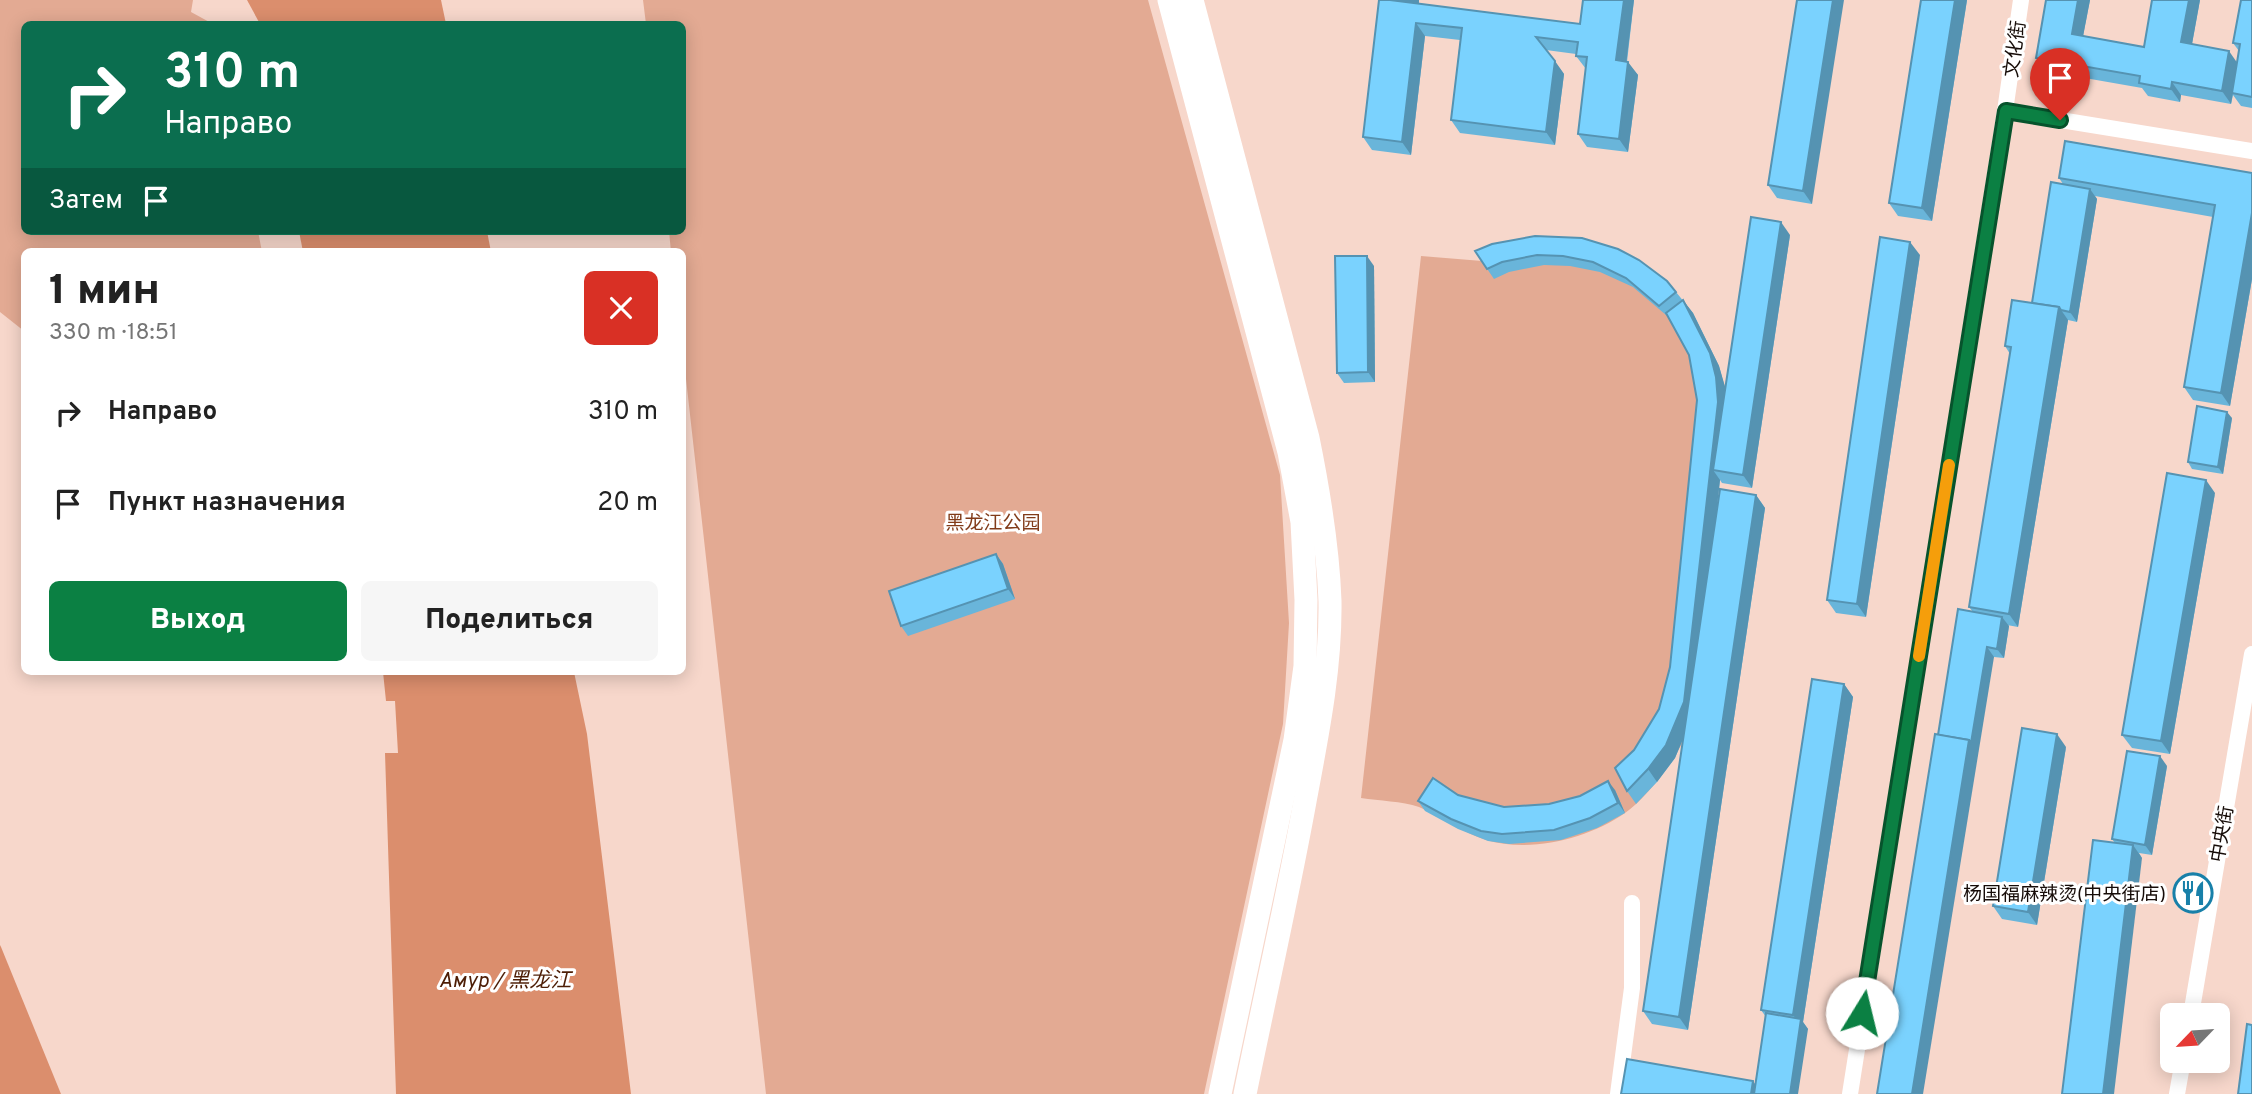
<!DOCTYPE html>
<html lang="ru">
<head>
<meta charset="utf-8">
<style>
  :root { --surface:#fff; --page:#f6f6f6; --text:#222; --muted:#767676; --accent:#0b8043 }
  body { margin:0; font-family:Overpass,"Noto Sans SC",sans-serif; background:var(--page); color:var(--text); height:100vh; display:flex; flex-direction:column; font-size:26px; white-space:nowrap }
  * { box-sizing:border-box; margin:0 }
  p { font-size:23px; color:var(--muted) }
  .icon { flex:none; width:38px; height:38px; fill:none; stroke:currentColor; stroke-width:2; stroke-linecap:round; stroke-linejoin:round }
  .map { position:relative; flex:1; overflow:hidden }
  .panel { position:absolute; left:21px; top:248px; width:665px; height:427px; display:flex; flex-direction:column; background:var(--surface); border-radius:10px; box-shadow:0 4px 18px #0003 }
  .panel>* { flex:none }
  .top-card { position:absolute; left:21px; top:21px; width:665px; height:214px; border-radius:10px; box-shadow:0 4px 18px #0003; background:#0b6e4f; color:#fff; overflow:hidden }
  .needle { width:46px; rotate:245deg }
  .buttons { position:absolute; left:2160px; top:1003px; display:grid; gap:14px }
  .buttons a { display:grid; place-items:center; width:70px; height:70px; border-radius:10px; background:var(--surface); box-shadow:0 4px 18px #0003; font-size:35px }
  .pin { position:absolute; display:grid; place-items:center; width:60px; height:60px; color:#fff; margin:-72px -30px; border-radius:50% 50% 50% 0; rotate:-45deg; box-shadow:0 0 7px #0007 }
  .pin .icon { rotate:45deg }
  .me { position:absolute; width:77px; margin:-38px; rotate:9deg; stroke-linejoin:round; filter:drop-shadow(0 0 5px #0008) }
  .turn { display:flex; align-items:center; gap:24px; height:147px; padding:0 28px; font-size:32px }
  .turn .icon { width:91px; height:91px; stroke-width:2.5 }
  .turn b { display:block; font-size:49px; line-height:60px }
  .then { display:flex; align-items:center; height:66px; padding:0 28px; background:#0003; gap:14px; font-size:26px }
  .round { display:grid; place-items:center; flex:none; width:74px; height:74px; border-radius:10px; background:var(--page) }
  .headline { display:flex; align-items:center; justify-content:space-between; height:119px; padding:0 28px }
  h1 { font-size:42px; font-weight:800; line-height:52px }
  .primary-button { display:flex; gap:14px; margin-top:auto; padding:14px 28px }
  .primary-button a { flex:1; height:80px; border-radius:10px; background:var(--accent); color:#fff; font-size:28px; font-weight:800; line-height:80px; text-align:center }
  .primary-button a+a { background:var(--page); color:var(--text) }
  ul { padding:0; list-style:none }
  li { display:flex; align-items:center; gap:21px; height:91px; padding:0 28px }
  li div { flex:1 }
  li b { display:block; font-size:26px }
  li em { font-style:normal }
  .map>svg:first-child { display:block }
  .green { fill:#e3aa93 }
  .water { fill:#db8e6d }
  .lines { fill:none; stroke-linecap:round; stroke-linejoin:round }
  .street { stroke:#fff; stroke-width:16 }
  .secondary { stroke:#fff; stroke-width:23 }
  .wall { fill:#69b5da }
  .shaded-wall { fill:#5593b2 }
  .building { fill:#7ad2fe; stroke:#5593b2; stroke-width:2 }
  .route-casing { stroke:#07532c; stroke-width:18 }
  .route { stroke:#0b8043; stroke-width:12 }
  .slow { stroke:#f59e0b; stroke-width:12 }
  .labels { text-anchor:middle; stroke-width:6; stroke-linejoin:round; paint-order:stroke }
  .street-label { font-size:19px; fill:#160c08; stroke:#fff }
  .park-label { font-size:19px; fill:#813b19; stroke:#fff }
  .poi-label { font-size:19px; fill:#160c08; stroke:#fff; text-anchor:end }
  .water-label { font-size:21px; font-style:italic; fill:#4d1d05; stroke:#fff }
</style>
</head>
<body>
<div class="map">
<svg width="2252" height="1094" viewBox="0 0 2252 1094">
  <rect width="100%" height="100%" fill="#f7d7cb"/>
  <!-- green -->
  <g class="green">
    <polygon points="0,0 193,0 191,12 213,24 24,24 24,231 258,231 262,252 24,252 24,331 0,312"/>
    <polygon points="643,0 1148,0 1280,475 1289,623 1283,724 1204,1094 766,1094 683,352 682,252 671,252 669,231 682,231 682,24 646,24"/>
    <path d="M1519,249L1673,291L1692,313L1719,366L1685,738C1674,761 1646,799 1625,813C1588,839 1530,853 1486,840C1462,832 1442,817 1419,807C1402,801 1379,801 1361,798L1421,256L1482,261Z"/>
  </g>
  <!-- water -->
  <g class="water">
    <polygon points="247,0 441,0 446,24 260,24"/>
    <polygon points="299,231 487,231 491,252 303,252"/>
    <polygon points="383,672 574,672 587,734 631,1094 396,1094 385,753 398,753 395,701 386,701"/>
    <polygon points="0,945 1,947 61,1094 0,1094"/>
  </g>
  <g class="lines">
    <!-- street -->
    <g class="street">
      <polyline points="2005,111 2252,151"/>
      <polyline points="2191,1015 2252,654"/>
      <polyline points="1618,1094 1632,988 1632,903"/>
      <polyline points="1850,1094 2005,111 2021,0"/>
      <polyline points="2177,1094 2183,1060"/>
    </g>
    <!-- secondary -->
    <g class="secondary">
      <polyline points="1169,0 1289,452 1302,522 1306,600 1305,666 1295,740 1220,1094"/>
      <path d="M1192,0L1308,438C1319,492 1328,545 1330,601C1331,667 1318,732 1306,796C1288,896 1265,995 1245,1094"/>
    </g>
  </g>
  <!-- wall -->
  <g class="wall">
    <polygon points="1379,0 1419,0 1419,4 1580,24 1583,0 1634,0 1627,62 1638,75 1628,152 1587,147 1578,134 1586,69 1576,56 1576,54 1546,50 1564,74 1555,145 1460,133 1451,120 1460,40 1425,36 1411,155 1372,150 1363,137"/>
    <polygon points="1797,0 1812,204 1777,198 1768,185"/>
    <polygon points="1921,0 1967,0 1932,221 1898,216 1889,203"/>
    <polygon points="2046,0 2090,0 2083,36 2144,47 2200,0 2192,44 2237,62 2239,51 2233,43 2252,0 2252,108 2241,106 2233,95 2231,104 2181,95 2180,102 2148,96 2142,88 2045,71 2036,58"/>
    <polygon points="2252,173 2252,279 2230,406 2193,400 2184,387 2213,217 2095,196 2097,199 2077,322 2068,320 2018,627 2007,625 2009,626 2004,658 1994,657 1938,735 1973,612 1969,607 2010,354 2005,346 2032,303 2063,184 2059,178"/>
    <polygon points="1790,235 1752,488 1722,483 1720,480 1715,524 1756,495 1765,508 1688,1030 1652,1024 1643,1011 1683,739 1675,758 1657,782 1636,804 1627,791 1634,750 1659,709 1670,667 1697,400 1689,355 1667,314 1666,315 1633,287 1600,272 1570,266 1544,265 1509,272 1494,279 1475,251 1535,236 1676,292 1693,313 1719,366 1725,388"/>
    <polygon points="1920,255 1866,617 1836,613 1827,600"/>
    <polygon points="1374,266 1375,382 1344,383 1337,373"/>
    <polygon points="2232,418 2223,474 2192,469 2188,462"/>
    <polygon points="2215,493 2170,754 2132,748 2122,735"/>
    <polygon points="996,554 1003,564 1015,599 908,636 901,626"/>
    <polygon points="1844,684 1853,697 1803,1022 1808,1029 1755,1084 1766,1017 1761,1010"/>
    <polygon points="2066,747 2037,925 2002,919 1993,906"/>
    <polygon points="2167,766 2152,855 2139,853 2142,858 2115,843 2112,839"/>
    <polygon points="1615,790 1625,813 1597,828 1561,840 1509,844 1488,841 1458,829 1425,811 1418,801 1458,795 1504,807 1549,804"/>
  </g>
  <!-- shaded-wall -->
  <g class="shaded-wall">
    <polygon points="1409,0 1419,0 1418,14 1408,1"/>
    <polygon points="1624,0 1634,0 1625,73 1616,60"/>
    <polygon points="1833,0 1844,0 1812,204 1803,191"/>
    <polygon points="1955,0 1967,0 1932,221 1922,208"/>
    <polygon points="2078,0 2090,0 2081,47 2072,34"/>
    <polygon points="2189,0 2200,0 2190,55 2181,42"/>
    <polygon points="1416,23 1425,36 1411,155 1402,142"/>
    <polygon points="2229,51 2238,64 2231,104 2222,91"/>
    <polygon points="1555,61 1564,74 1555,145 1546,132"/>
    <polygon points="1628,62 1638,75 1628,152 1619,139"/>
    <polygon points="2172,82 2181,95 2180,102 2171,89"/>
    <polygon points="2090,189 2097,199 2077,322 2070,312"/>
    <polygon points="2252,213 2252,279 2230,406 2221,393"/>
    <polygon points="1781,222 1790,235 1752,488 1743,475"/>
    <polygon points="1910,242 1920,255 1866,617 1857,604"/>
    <polygon points="1367,256 1374,266 1375,382 1368,372"/>
    <polygon points="1683,300 1693,313 1719,366 1726,390 1713,470 1720,480 1693,715 1675,758 1657,782 1648,769 1666,745 1716,377"/>
    <polygon points="2059,307 2068,320 2018,627 2009,614"/>
    <polygon points="2227,412 2232,418 2223,474 2218,467"/>
    <polygon points="2206,480 2215,493 2170,754 2161,741"/>
    <polygon points="1756,495 1765,508 1688,1030 1679,1017"/>
    <polygon points="996,554 1003,564 1015,599 1008,589"/>
    <polygon points="2002,617 2009,626 2004,658 1997,649"/>
    <polygon points="1987,647 1994,657 1923,1094 1912,1094 1969,740"/>
    <polygon points="1844,684 1853,697 1803,1022 1808,1029 1798,1094 1790,1094 1800,1024 1793,1015"/>
    <polygon points="2057,734 2066,747 2037,925 2028,912"/>
    <polygon points="2160,756 2167,766 2152,855 2145,845"/>
    <polygon points="1608,781 1615,790 1625,813 1618,803"/>
    <polygon points="2133,845 2142,858 2114,1094 2103,1094"/>
    <polygon points="1753,1081 1762,1094 1751,1094"/>
  </g>
  <!-- building -->
  <g class="building">
    <polygon points="1379,0 1409,0 1408,1 1390,0 1580,24 1583,0 1624,0 1616,60 1628,62 1619,139 1578,134 1587,57 1576,56 1578,42 1536,37 1555,61 1546,132 1451,120 1462,28 1416,23 1402,142 1363,137"/>
    <polygon points="1797,0 1833,0 1803,191 1768,185"/>
    <polygon points="1921,0 1955,0 1922,208 1889,203"/>
    <polygon points="2046,0 2078,0 2072,34 2144,47 2152,0 2189,0 2181,42 2229,51 2222,91 2172,82 2171,89 2139,83 2140,76 2036,58"/>
    <polygon points="2241,0 2252,0 2252,97 2232,93 2240,44 2233,43"/>
    <polygon points="2065,141 2252,173 2252,213 2221,393 2184,387 2215,205 2059,178"/>
    <polygon points="2051,182 2090,189 2070,312 2061,310 2059,307 2032,303"/>
    <polygon points="1751,217 1781,222 1743,475 1713,470"/>
    <polygon points="1535,236 1582,238 1618,249 1639,260 1667,281 1676,292 1659,306 1626,278 1593,262 1563,256 1537,255 1502,262 1487,269 1475,251 1492,244"/>
    <polygon points="1880,237 1910,242 1857,604 1827,600"/>
    <polygon points="1335,256 1367,256 1368,372 1337,373"/>
    <polygon points="1683,300 1710,353 1716,377 1718,402 1684,702 1666,745 1648,769 1627,791 1615,768 1634,750 1659,709 1670,667 1697,400 1689,355 1666,313"/>
    <polygon points="2012,300 2059,307 2009,614 1969,607 2011,347 2005,346"/>
    <polygon points="2197,406 2227,412 2218,467 2188,462"/>
    <polygon points="2167,473 2206,480 2161,741 2122,735"/>
    <polygon points="1720,489 1756,495 1679,1017 1643,1011"/>
    <polygon points="996,554 1008,589 901,626 889,591"/>
    <polygon points="1958,609 2002,617 1997,649 1987,647 1971,743 1969,740 1938,735"/>
    <polygon points="1812,679 1844,684 1793,1015 1761,1010"/>
    <polygon points="2022,728 2057,734 2028,912 1993,906"/>
    <polygon points="1935,734 1969,740 1912,1094 1916,1094 1877,1094"/>
    <polygon points="2127,751 2160,756 2145,845 2112,839"/>
    <polygon points="1433,778 1458,795 1504,807 1549,804 1580,796 1608,781 1618,803 1590,818 1554,830 1502,834 1481,831 1451,819 1418,801"/>
    <polygon points="2093,840 2133,845 2103,1094 2062,1094"/>
    <polygon points="1766,1013 1801,1019 1790,1094 1754,1094"/>
    <polygon points="2247,1024 2252,1025 2252,1094 2238,1094"/>
    <polygon points="1627,1059 1753,1081 1751,1094 1621,1094"/>
  </g>
  <g class="lines">
    <!-- route casing -->
    <g class="route-casing">
      <polyline id="route" points="1862,1013 2006,111 2060,120"/>
    </g>
    <!-- route -->
    <use href="#route" class="route"/>
    <!-- slow -->
    <polyline class="slow" points="1919,656 1949,465"/>
  </g>
  <!-- icons -->
  <defs>
    <g id="restaurant-ring" transform="scale(2.0125)"><circle r="9.5" fill="#fff" stroke="#1880a9" stroke-width="1.5"/><path d="M-5-6h1v4h1v-4h1v4h1v-4h1v5L-1.5 .5V6h-2V.5L-5-1ZM5-6V6H3V1.5H1.5Q1.5-4 5-6Z" fill="#1880a9"/></g>
  </defs>
  <g fill-rule="evenodd">
    <use href="#restaurant-ring" x="2193" y="893"/>
  </g>
  <g class="labels">
    <!-- street labels -->
    <g class="street-label">
      <text transform="translate(2014 49) rotate(-82)" y="7">文化街</text>
      <text transform="translate(2221 834) rotate(-80)" y="7">中央街</text>
    </g>
    <!-- park labels -->
    <g class="park-label">
      <text x="993" y="529">黑龙江公园</text>
    </g>
    <!-- poi labels -->
    <g class="poi-label">
      <text x="2166" y="900">杨国福麻辣烫(中央街店)</text>
    </g>
    <!-- water labels -->
    <g class="water-label">
      <text x="505" y="987">Амур / 黑龙江</text>
    </g>
  </g>
</svg>
<div class="buttons">
<a><svg class="needle" viewBox="-14 -14 28 28"><path d="M0-13l5 13h-10z" fill="#e53935"/><path d="M0 13l5-13h-10z" fill="#767676"/></svg></a>
</div>
<div class="pin" style="left:2060px;top:120px;background:#d93025"><svg class="icon" aria-label="arrive" viewBox="0 0 24 24"><path d="M6 21V4h12l-3 4 3 4H6"/></svg></div>
<svg class="me" style="left:1862px;top:1013px" viewBox="-20 -20 40 40"><circle r="19" fill="#fff"/><path d="M0-13L10 11 0 6-10 11z" fill="#0b8043"/></svg>
<div class="top-card">
<div class="turn"><svg class="icon" aria-label="right" viewBox="0 0 24 24"><path d="M7 20v-9h11M14 6l5 5-5 5"/></svg><div><b>310 m</b>Направо</div></div>
<div class="then">Затем<svg class="icon" aria-label="arrive" viewBox="0 0 24 24"><path d="M6 21V4h12l-3 4 3 4H6"/></svg></div>
</div>
<section class="panel">
<div class="headline"><div><h1>1 мин</h1><p>330 m · 18:51</p></div><a class="round" style="background:#d93025;color:#fff"><svg class="icon" aria-label="close" viewBox="0 0 24 24"><path d="M6 6l12 12M18 6L6 18"/></svg></a></div>
<ul>
<li><svg class="icon" aria-label="right" viewBox="0 0 24 24"><path d="M7 20v-9h11M14 6l5 5-5 5"/></svg><div><b>Направо</b></div><em>310 m</em></li>
<li><svg class="icon" aria-label="arrive" viewBox="0 0 24 24"><path d="M6 21V4h12l-3 4 3 4H6"/></svg><div><b>Пункт назначения</b></div><em>20 m</em></li>
</ul>
<div class="primary-button"><a>Выход</a><a>Поделиться</a></div>
</section>
</div>
</body>
</html>
